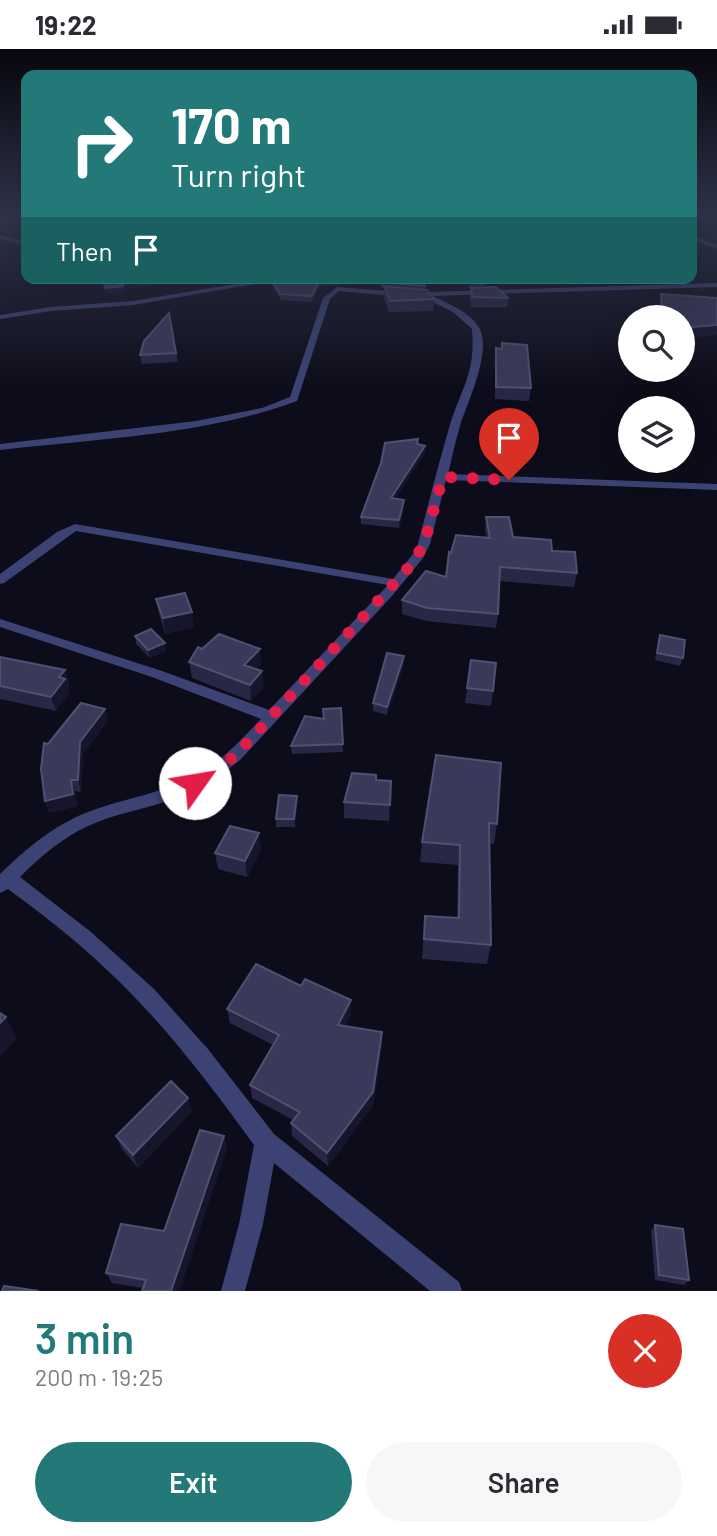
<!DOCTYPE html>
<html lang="en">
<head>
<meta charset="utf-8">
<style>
  :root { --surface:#fff; --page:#f7f7f7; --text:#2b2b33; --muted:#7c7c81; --accent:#227978 }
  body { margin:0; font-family:Barlow,sans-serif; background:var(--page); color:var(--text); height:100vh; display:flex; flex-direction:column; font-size:26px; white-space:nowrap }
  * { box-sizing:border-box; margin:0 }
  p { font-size:23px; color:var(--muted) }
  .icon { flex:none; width:38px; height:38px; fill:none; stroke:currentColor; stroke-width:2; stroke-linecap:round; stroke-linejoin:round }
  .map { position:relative; height:1242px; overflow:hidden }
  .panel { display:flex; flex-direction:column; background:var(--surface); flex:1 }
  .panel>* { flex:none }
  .hud { position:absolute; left:21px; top:21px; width:676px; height:214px; border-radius:14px; box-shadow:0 7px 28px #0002; background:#227978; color:#fff; overflow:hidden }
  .buttons { position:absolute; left:618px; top:256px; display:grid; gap:14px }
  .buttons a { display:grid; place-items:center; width:77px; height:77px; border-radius:50%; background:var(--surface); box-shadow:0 7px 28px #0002; font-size:35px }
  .pin { position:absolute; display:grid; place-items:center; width:60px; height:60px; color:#fff; margin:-72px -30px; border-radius:50% 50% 50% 0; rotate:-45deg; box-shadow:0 0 7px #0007 }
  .pin .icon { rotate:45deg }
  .me { position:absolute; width:77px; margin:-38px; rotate:58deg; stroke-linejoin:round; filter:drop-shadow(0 0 5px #0008) }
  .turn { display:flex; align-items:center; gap:24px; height:147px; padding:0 35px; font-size:32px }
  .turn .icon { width:91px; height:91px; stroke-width:2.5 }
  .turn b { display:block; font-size:49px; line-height:60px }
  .then { display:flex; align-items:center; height:66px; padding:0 35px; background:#0003; gap:14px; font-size:26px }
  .round { display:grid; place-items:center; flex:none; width:74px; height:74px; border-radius:37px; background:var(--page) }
  .summary { display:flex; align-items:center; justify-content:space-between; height:119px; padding:0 35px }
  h1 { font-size:42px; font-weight:600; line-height:52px; color:var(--accent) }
  .action { display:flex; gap:14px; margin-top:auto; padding:14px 35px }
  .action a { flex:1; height:80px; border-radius:42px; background:var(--accent); color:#fff; font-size:28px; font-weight:600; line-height:80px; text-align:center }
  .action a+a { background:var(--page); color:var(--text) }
  .status { display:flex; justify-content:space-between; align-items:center; height:49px; padding:0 35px; background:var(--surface); direction:ltr }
  .status svg { height:19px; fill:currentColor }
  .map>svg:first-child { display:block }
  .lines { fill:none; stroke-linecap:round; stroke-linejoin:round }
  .street { fill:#3c4374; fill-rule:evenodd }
  .wall { fill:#282746 }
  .shaded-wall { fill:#16152c }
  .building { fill:#3a3959; stroke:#505072; stroke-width:2 }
  .route { stroke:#e11d48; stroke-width:12; stroke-dasharray:0 21.6 }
</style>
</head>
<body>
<div class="status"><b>19:22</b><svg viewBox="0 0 49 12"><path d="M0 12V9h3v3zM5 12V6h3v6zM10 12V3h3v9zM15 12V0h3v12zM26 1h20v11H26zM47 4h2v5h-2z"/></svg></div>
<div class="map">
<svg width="717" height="1242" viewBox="0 0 717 1242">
  <rect width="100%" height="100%" fill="#0d0c1a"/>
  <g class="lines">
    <!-- street -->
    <g class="street">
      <polygon points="709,166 717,166 717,169 710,167"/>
      <polygon points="0,186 26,193 26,197 0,190"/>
      <polygon points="691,186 717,196 717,200 691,190"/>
      <polygon points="271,229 289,229 133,256 51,262 0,270 0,266 51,258 133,252"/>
      <path d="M717,234V238L433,247C449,255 468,262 478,277C494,299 467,354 460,377C455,393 452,409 448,425L717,435V441L446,431L430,495L423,509L392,547L240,711C215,732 187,746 155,756C133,762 110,767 88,777C62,789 40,808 20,828L91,883L154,940L208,1000L274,1085L459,1233L462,1242H430L274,1114L263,1175L245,1242H221L239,1175L254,1096C209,1034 163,973 107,921C76,891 42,865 8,840L0,844V825C26,800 54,776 88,763C124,749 162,745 196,726C222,712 241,691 261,670L152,628L0,578V570L162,622L269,661L388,536L76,482L4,534L0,535V525L57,483L75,475L393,530L413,505L418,495C428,456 438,417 449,379C461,339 476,325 472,280L453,263L427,250L339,242L330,250L297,352C206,386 97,390 0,401V395L196,372L262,359L290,348L323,249L337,238L426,245L429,243Z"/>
    </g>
  </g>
  <!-- wall -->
  <g class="wall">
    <polygon points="270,229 339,230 339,236 320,237 312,253 281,251 271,235"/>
    <polygon points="390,229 421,229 425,237 425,241 434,250 433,262 389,263 384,249 384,239 380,239 381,233 390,232"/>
    <polygon points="468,229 482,229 486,233 485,239 469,239"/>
    <polygon points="471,239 508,249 507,258 471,258 470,248"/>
    <polygon points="661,245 682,268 660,268 659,255"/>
    <polygon points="169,264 178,313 142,315 140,306"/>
    <polygon points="496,299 531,339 529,352 495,350 495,311"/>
    <polygon points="418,390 418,396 425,404 395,450 404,459 399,479 361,475 361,468"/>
    <polygon points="486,468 513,488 552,502 577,524 574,538 499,532 498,565 496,579 426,572 402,565 402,551 446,528 451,504 486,488 485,481"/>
    <polygon points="156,550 194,578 165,585 159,565"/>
    <polygon points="660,586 683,609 680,617 655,611"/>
    <polygon points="135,587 166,602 150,609 136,595"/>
    <polygon points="202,600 261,615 256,620 264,638 251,652 192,629 189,613"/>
    <polygon points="404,607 404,615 387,666 373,662 373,654"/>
    <polygon points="0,608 65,621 69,636 68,638 69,644 56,662 0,650"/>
    <polygon points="471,611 493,642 491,657 465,654"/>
    <polygon points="341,659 343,703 292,705 291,697 324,670"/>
    <polygon points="108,672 83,704 81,743 75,742 77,757 49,764 45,752 48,695"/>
    <polygon points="436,706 497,775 494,795 489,794 491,896 487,915 422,910 425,867 457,869 458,816 420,813 422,793"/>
    <polygon points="391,732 389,772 344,769 344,753"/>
    <polygon points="297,747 297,755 295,778 276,778 276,770"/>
    <polygon points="261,800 247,828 218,820 215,804"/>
    <polygon points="227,960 351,965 345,977 382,983 382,996 373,1056 328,1117 292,1087 291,1074 293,1071 252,1049 250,1036 273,996 230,974"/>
    <polygon points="192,1062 138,1119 122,1100 116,1087"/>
    <polygon points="224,1087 227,1098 179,1242 142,1242 143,1239 112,1234 106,1224 164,1182"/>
    <polygon points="655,1176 689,1231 684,1236 655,1231 651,1182"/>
  </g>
  <!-- shaded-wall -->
  <g class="shaded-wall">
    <polygon points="10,166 19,166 0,180 0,173"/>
    <polygon points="150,230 151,237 124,240 123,233"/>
    <polygon points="320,231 320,237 312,253 312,247"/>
    <polygon points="123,237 124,244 106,245 105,239"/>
    <polygon points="717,276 717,286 682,290 682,279"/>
    <polygon points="425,397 425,404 391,456 391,449"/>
    <polygon points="404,451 404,459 399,479 399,471"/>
    <polygon points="192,563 194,578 165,585 163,569"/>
    <polygon points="165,594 166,602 150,609 148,601"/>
    <polygon points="260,600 261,615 246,631 244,616"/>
    <polygon points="404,607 404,615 387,666 387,658"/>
    <polygon points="65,621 69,636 68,638 69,644 56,662 51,648 59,628"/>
    <polygon points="262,622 264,638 251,652 250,636"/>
    <polygon points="105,660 108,672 83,704 81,743 78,731 80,693"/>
    <polygon points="71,731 75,742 77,757 49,764 45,752"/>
    <polygon points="297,747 297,755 295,778 294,770"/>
    <polygon points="259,784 261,800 247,828 245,812"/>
    <polygon points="351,951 351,965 339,989 338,976"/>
    <polygon points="6,968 17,989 0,1008 0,974"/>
    <polygon points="382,983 382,996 373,1056 328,1117 327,1104"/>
    <polygon points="188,1049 192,1062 138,1119 133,1106"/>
    <polygon points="224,1087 227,1098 179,1242 171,1242"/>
  </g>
  <!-- building -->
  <g class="building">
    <polygon points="0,166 10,166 0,173"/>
    <polygon points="103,229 149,229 150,230 123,233 123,237 105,239"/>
    <polygon points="270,229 339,229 339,230 320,231 312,247 280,245"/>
    <polygon points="390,229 421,229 425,237 381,233 391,232"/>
    <polygon points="469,229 482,229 486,233 469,233"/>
    <polygon points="384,237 427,241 434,250 390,252"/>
    <polygon points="496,238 508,249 472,248 471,239"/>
    <polygon points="661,245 717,249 717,276 682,279 682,268 663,268"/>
    <polygon points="169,264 176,304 140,306 144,292"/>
    <polygon points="502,294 527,296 531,339 496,338 496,299 502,300"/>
    <polygon points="418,390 417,395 425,397 391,449 404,451 399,471 361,468 381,414 385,394"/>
    <polygon points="486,468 509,468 513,488 551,491 552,502 575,503 577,524 500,518 498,565 427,559 402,551 426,522 446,528 449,503 451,504 456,486 490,489"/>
    <polygon points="185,544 192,563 163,569 156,550"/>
    <polygon points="151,580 165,594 148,601 135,587"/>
    <polygon points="219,585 260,600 244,616 262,622 250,636 189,613 198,598 202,600"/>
    <polygon points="660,586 685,591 683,609 657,604"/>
    <polygon points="387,604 404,607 387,658 373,654"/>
    <polygon points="0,608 65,621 59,628 65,630 51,648 0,637"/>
    <polygon points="471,611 496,614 493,642 467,639"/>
    <polygon points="81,654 105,660 80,693 78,731 71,731 73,745 45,752 41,720 44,694 48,695"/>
    <polygon points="341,659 343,695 291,697 305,667 324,670 323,660"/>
    <polygon points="436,706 501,714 497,775 489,774 491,896 424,890 425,867 459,869 460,796 422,793"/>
    <polygon points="352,724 376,726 376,731 391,732 390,756 344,753"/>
    <polygon points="279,746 297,747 294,770 276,770"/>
    <polygon points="230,777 259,784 245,812 215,804"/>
    <polygon points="256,915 301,937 305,930 351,951 338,976 382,983 373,1043 327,1104 291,1074 300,1063 250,1036 279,986 227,960"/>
    <polygon points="0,964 6,968 0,974"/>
    <polygon points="171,1032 188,1049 133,1106 116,1087"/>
    <polygon points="200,1081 224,1087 171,1242 142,1242 146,1231 106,1224 121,1175 164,1182"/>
    <polygon points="655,1176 683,1180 689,1231 659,1226"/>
    <polygon points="4,1237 39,1242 2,1242"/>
  </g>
  <!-- sky -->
  <linearGradient id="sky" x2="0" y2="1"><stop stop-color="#07070e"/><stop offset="0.49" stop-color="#2f3449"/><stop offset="1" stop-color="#2f3449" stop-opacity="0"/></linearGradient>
  <rect width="717" height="340" fill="url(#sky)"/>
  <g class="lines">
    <!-- route -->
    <polyline class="route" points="195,734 235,707 411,516 424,495 443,428 509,431"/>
  </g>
</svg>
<div class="buttons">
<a><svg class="icon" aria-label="search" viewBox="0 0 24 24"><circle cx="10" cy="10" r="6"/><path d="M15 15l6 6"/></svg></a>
<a><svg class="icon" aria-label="layers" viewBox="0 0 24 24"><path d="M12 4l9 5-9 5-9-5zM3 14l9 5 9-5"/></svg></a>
</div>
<div class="pin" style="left:509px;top:431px;background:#d93025"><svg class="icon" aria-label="arrive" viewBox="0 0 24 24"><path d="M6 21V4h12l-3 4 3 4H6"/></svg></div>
<svg class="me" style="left:195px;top:734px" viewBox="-20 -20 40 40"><circle r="19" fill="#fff"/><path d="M0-13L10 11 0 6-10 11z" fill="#e11d48"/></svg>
<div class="hud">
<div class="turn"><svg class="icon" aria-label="right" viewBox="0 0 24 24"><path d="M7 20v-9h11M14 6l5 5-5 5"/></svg><div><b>170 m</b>Turn right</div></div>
<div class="then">Then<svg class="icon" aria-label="arrive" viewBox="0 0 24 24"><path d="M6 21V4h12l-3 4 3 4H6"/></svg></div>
</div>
</div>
<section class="panel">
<div class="summary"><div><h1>3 min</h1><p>200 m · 19:25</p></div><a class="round" style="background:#d93025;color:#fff"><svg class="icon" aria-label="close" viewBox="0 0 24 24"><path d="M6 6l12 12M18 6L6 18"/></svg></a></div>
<div class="action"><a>Exit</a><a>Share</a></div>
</section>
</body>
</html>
